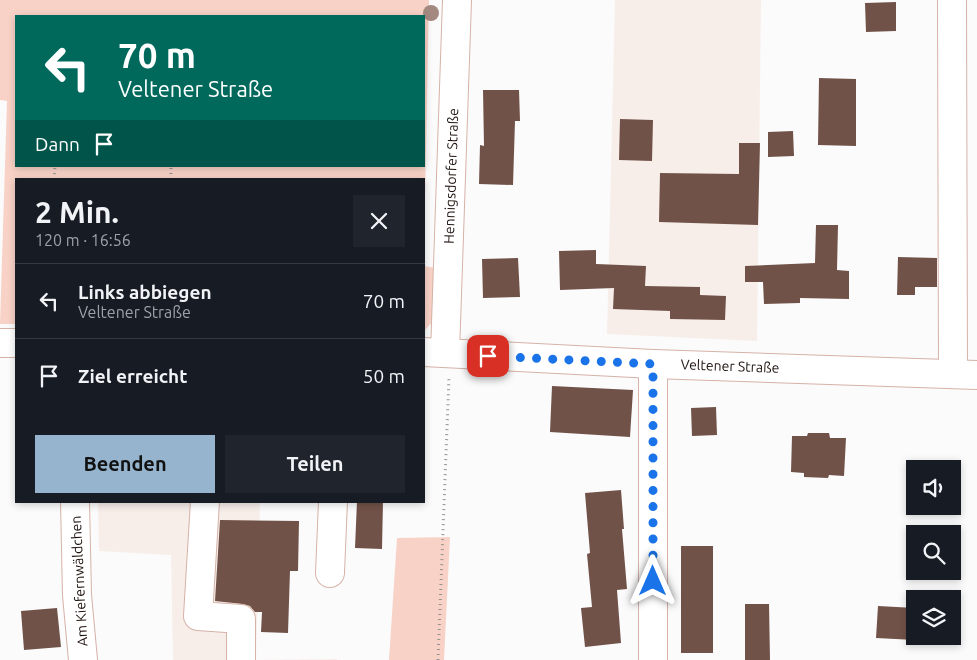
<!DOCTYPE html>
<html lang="de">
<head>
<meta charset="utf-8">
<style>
  :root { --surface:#171b24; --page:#20242c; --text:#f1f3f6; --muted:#9ea1a6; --line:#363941; --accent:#97b4ce }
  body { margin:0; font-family:Ubuntu,sans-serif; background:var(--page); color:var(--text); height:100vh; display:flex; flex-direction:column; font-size:19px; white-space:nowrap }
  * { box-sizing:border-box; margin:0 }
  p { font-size:16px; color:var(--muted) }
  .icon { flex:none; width:28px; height:28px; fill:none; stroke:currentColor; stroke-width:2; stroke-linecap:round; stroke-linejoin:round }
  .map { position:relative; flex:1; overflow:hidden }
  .details { position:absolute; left:15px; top:178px; width:410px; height:325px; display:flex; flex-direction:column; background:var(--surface); border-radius:0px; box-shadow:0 2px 8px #0003 }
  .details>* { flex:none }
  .guide { position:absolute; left:15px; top:15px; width:410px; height:152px; border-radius:0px; box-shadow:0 2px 8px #0003; background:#00695c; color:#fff; overflow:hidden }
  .fabs { position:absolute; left:906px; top:460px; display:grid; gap:10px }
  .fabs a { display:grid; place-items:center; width:55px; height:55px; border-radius:0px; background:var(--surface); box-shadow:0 2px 8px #0003; font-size:25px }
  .pin { position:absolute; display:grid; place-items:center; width:42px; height:42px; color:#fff; margin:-21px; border-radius:10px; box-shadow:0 2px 8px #0006 }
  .me { position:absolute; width:55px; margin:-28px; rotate:0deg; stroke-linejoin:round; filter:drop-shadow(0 0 4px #0008) }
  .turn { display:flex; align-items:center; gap:18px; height:105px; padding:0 20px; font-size:22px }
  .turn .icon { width:65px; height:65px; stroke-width:2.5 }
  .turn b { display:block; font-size:35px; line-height:42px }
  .then { display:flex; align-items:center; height:48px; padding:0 20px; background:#0003; gap:10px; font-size:19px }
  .round { display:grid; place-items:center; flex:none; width:52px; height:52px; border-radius:0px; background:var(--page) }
  .headline { display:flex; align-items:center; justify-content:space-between; height:85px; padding:0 20px }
  h1 { font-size:30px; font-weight:700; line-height:38px }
  .cta { display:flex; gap:10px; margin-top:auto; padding:10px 20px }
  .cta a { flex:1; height:58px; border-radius:0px; background:var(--accent); color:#111; font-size:20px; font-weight:700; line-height:58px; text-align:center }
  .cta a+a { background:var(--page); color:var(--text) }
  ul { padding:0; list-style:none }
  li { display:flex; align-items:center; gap:15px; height:75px; padding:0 20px; border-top:1px solid var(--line) }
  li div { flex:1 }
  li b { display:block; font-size:19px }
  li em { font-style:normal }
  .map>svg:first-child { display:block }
  .built { fill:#f7eeea }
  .green { fill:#f8d2c6; fill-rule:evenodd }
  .building { fill:#715248 }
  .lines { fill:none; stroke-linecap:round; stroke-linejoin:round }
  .minor-casing { stroke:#d6b2a7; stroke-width:30 }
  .major-casing { stroke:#d6b2a7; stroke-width:30 }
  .path { stroke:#97918f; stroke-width:3; stroke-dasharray:1 4; stroke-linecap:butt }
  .minor { stroke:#fff; stroke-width:28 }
  .major { stroke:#fff; stroke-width:28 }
  .tree { fill:#a48980 }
  .route { stroke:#1a73e8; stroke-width:9; stroke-dasharray:0 16.2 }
  .labels { text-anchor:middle; stroke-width:5; stroke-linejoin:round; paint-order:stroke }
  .street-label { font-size:14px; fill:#1e120e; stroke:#fff }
</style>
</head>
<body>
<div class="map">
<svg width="977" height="660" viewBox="0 0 977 660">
  <rect width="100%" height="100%" fill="#fbfbfb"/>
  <!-- built -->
  <g class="built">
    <polygon points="615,0 761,0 757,341 607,334"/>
    <polygon points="98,501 260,501 256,660 337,659 337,660 173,660 171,555 99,551"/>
  </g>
  <!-- green -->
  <g class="green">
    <path d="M0,0H429L424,248V179H16V324H0L7,101L0,100ZM16,16H424V166H16Z"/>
    <polygon points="424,266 436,268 435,319 425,330 424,330"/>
    <polygon points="450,537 444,660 389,660 397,538"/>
  </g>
  <!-- building -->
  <g class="building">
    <polygon points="896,2 896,31 866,32 865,3"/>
    <polygon points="819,78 856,79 856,146 818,145"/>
    <polygon points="483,90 519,90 520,121 515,121 513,185 479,184 480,145 484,146"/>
    <polygon points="620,119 653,120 652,161 619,160"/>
    <polygon points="793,131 794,156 768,157 768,132"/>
    <polygon points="739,143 760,143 758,225 659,222 660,173 739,174"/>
    <polygon points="816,225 838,225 837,270 849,271 849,299 800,298 800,303 764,304 763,282 745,282 745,266 815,263"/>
    <polygon points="596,250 596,264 646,266 645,286 700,287 700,295 726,296 725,320 670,319 670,311 613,309 614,288 560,290 559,251"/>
    <polygon points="898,257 937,258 937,287 915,287 915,295 897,295"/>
    <polygon points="518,258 520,297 483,298 482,259"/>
    <polygon points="552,386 633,390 630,437 550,432"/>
    <polygon points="716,407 717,435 692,436 691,408"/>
    <polygon points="808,433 829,433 830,438 846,438 844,476 829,475 828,478 804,477 804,473 791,472 792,436 807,436"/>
    <polygon points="621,490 624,529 622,529 627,589 617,590 621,643 585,647 581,608 592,607 587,554 590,553 585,493"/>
    <polygon points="357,501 383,501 382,549 355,548"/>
    <polygon points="220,520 299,521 298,571 290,571 288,633 261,632 262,612 255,612 250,606 243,604 215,601"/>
    <rect x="681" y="546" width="32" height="107"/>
    <polygon points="745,604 769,604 770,660 745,660"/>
    <polygon points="878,606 915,608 915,640 876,638"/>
    <polygon points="57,608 61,647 24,650 21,611"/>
  </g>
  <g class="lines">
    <!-- minor casing -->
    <g class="minor-casing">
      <g id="minor">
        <polyline points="952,0 953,374"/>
        <polyline points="445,353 457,0"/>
        <polyline points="653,364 653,660"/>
        <polyline points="75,501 77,595 83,660"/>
        <polyline points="205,501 198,616 241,619 241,660"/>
        <polyline points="330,573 333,501"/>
      </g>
    </g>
    <!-- major casing -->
    <g class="major-casing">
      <g id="major">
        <polyline points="0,343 16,343"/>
        <polyline points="424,352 653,364 977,375"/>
      </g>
    </g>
    <!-- path -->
    <g class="path">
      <polyline points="54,179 55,166"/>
      <polyline points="171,179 171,166"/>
      <polyline points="438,660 449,377"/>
    </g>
    <!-- minor -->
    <use href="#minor" class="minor"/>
    <!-- major -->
    <use href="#major" class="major"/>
  </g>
  <!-- trees -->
  <circle class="tree" cx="431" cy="13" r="8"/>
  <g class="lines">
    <!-- route -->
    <polyline class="route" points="488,356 653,364 653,581"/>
  </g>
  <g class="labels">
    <!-- street labels -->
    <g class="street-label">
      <text transform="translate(451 176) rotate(-88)" y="5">Hennigsdorfer Straße</text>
      <text transform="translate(730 366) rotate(2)" y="5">Veltener Straße</text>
      <text transform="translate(79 581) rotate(-93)" y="5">Am Kiefernwäldchen</text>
    </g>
  </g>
</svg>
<div class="fabs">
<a><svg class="icon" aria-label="sound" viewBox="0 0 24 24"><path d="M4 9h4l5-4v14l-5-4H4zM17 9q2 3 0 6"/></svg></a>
<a><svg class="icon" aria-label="search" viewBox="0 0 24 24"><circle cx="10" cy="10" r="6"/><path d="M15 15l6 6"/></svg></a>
<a><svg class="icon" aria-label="layers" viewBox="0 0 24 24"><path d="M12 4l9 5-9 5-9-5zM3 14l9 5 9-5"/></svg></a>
</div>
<div class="pin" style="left:488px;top:356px;background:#d93025"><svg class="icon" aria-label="arrive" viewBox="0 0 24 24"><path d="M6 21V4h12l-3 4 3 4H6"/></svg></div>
<svg class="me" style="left:653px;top:581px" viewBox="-20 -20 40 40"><path d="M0-17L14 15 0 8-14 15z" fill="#1a73e8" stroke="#fff" stroke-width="4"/></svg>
<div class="guide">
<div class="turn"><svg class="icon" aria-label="left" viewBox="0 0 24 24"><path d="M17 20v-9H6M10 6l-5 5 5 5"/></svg><div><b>70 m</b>Veltener Straße</div></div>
<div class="then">Dann<svg class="icon" aria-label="arrive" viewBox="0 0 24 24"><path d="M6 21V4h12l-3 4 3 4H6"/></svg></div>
</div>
<section class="details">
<div class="headline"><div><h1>2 Min.</h1><p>120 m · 16:56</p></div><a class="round"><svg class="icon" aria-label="close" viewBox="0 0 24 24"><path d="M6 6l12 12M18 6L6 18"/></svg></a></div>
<ul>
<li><svg class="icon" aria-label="left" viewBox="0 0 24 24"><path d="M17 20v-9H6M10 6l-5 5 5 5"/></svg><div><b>Links abbiegen</b><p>Veltener Straße</p></div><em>70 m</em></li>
<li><svg class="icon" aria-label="arrive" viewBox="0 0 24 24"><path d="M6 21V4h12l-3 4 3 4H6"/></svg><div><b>Ziel erreicht</b></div><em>50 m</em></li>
</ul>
<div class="cta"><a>Beenden</a><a>Teilen</a></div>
</section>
</div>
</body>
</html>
